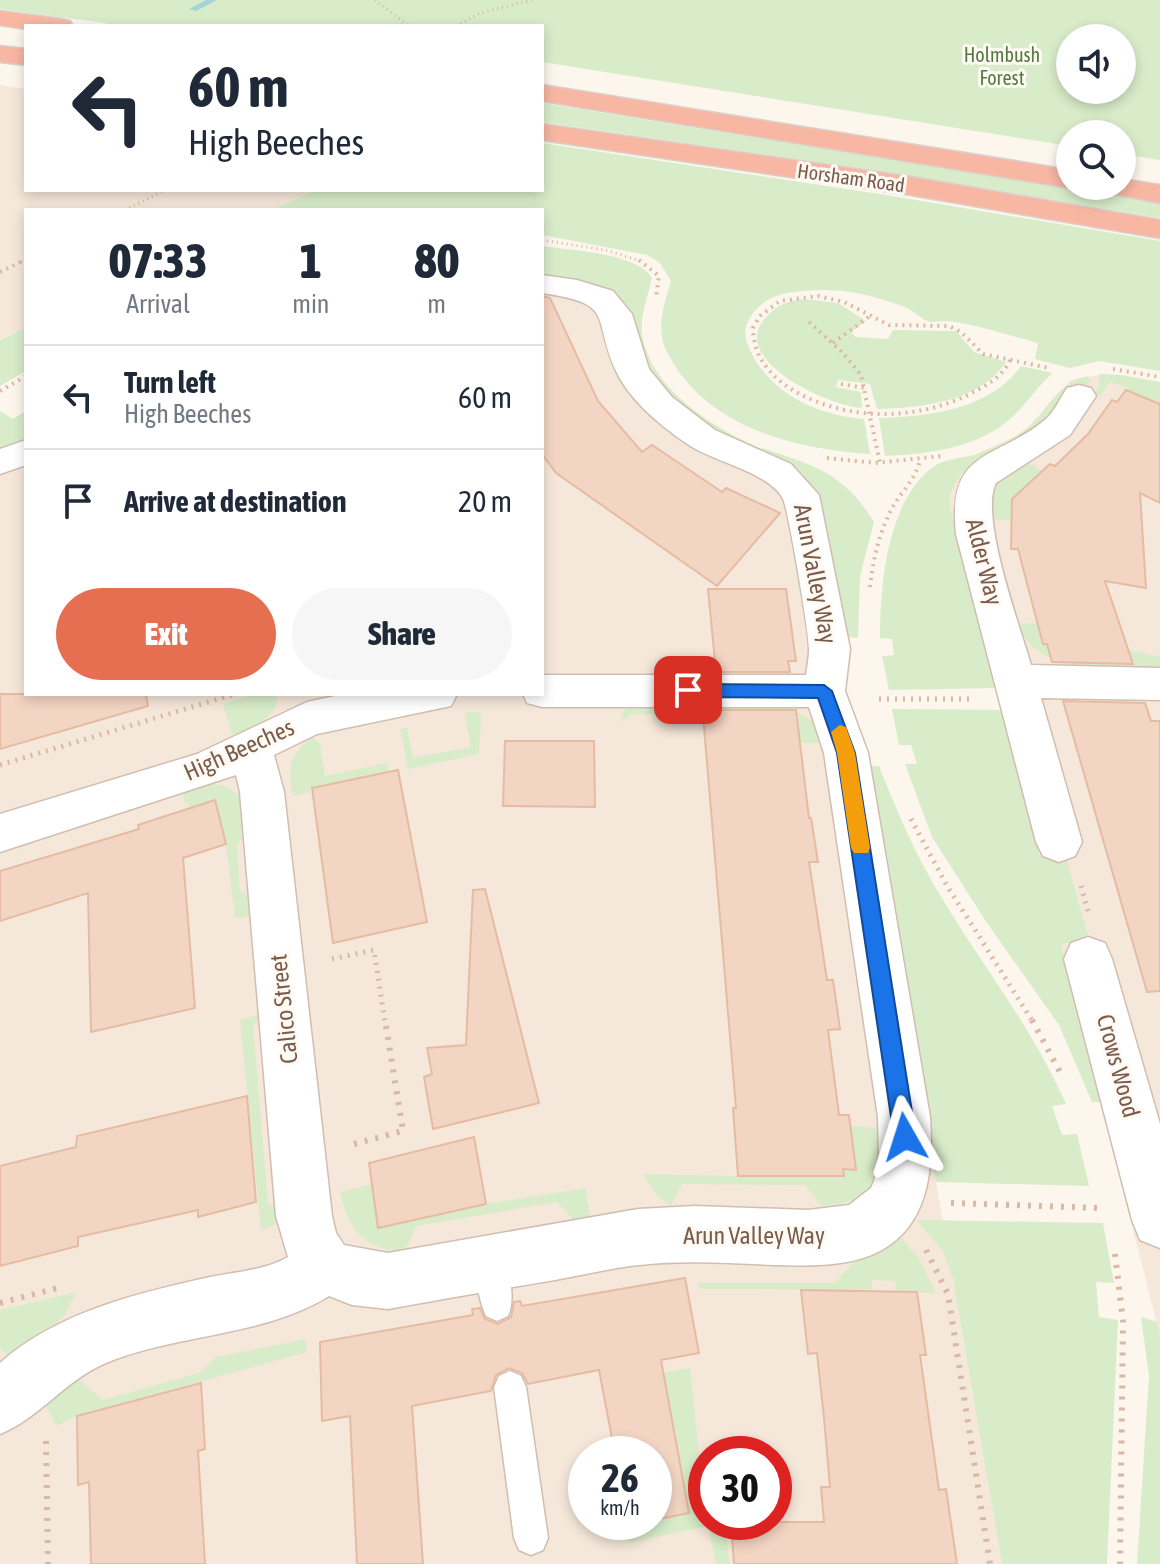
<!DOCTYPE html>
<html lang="en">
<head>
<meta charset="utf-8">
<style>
  :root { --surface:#fff; --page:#f6f6f7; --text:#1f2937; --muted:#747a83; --line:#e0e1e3; --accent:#e76f51 }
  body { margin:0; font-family:"Asap Condensed",sans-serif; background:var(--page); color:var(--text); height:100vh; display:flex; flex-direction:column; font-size:30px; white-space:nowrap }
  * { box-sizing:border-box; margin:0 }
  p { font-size:26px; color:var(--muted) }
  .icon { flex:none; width:44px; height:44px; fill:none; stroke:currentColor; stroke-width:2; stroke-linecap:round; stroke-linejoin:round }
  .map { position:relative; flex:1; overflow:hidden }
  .sheet { position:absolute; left:24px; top:208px; width:520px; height:488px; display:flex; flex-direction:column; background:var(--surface); border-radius:0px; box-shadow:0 4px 12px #0003 }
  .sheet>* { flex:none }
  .top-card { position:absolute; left:24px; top:24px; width:520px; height:168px; border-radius:0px; box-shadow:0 4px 12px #0003; background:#fff; color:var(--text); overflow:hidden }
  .buttons { position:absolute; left:1056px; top:24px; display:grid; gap:16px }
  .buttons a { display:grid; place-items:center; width:80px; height:80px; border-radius:50%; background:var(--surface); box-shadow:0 4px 12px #0003; font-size:40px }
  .speed { position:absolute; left:568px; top:1436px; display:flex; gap:16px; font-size:40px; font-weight:700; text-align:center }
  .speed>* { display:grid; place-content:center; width:104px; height:104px; border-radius:50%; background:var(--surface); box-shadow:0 4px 12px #0003; line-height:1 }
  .speed small { font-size:20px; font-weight:400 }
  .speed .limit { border:12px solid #d22; background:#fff; color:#111 }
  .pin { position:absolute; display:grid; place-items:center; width:68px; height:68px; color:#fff; margin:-34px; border-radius:16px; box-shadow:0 4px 12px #0006 }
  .me { position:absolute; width:88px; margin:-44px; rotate:354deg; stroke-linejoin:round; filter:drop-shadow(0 0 6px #0008) }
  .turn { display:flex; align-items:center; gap:28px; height:168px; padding:0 32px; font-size:36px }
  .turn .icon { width:104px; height:104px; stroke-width:2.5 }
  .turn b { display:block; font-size:56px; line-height:68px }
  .eta { display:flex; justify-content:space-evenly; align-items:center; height:136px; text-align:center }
  .eta b { font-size:48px; font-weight:800; line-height:56px }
  .button { display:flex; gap:16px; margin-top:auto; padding:16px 32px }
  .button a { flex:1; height:92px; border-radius:48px; background:var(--accent); color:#fff; font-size:32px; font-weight:800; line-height:92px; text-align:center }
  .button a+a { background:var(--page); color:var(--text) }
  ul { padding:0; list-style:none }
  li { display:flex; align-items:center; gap:24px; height:104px; padding:0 32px; border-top:2px solid var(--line) }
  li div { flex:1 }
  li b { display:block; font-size:30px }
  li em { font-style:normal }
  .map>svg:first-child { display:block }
  .residential { fill:#f5e8da; fill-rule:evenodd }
  .green { fill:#d8ecc9; fill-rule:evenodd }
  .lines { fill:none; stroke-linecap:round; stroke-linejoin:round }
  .stream { fill:#a5d3da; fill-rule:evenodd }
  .building { fill:#f3d5c3; stroke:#e6bba3; stroke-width:2 }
  .lane-casing { stroke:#d1beb0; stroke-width:3 }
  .street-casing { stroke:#d1beb0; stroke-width:3 }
  .highway-casing { stroke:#dad1cd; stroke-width:3 }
  .path-far3 { stroke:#d9b8a5; stroke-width:3; stroke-dasharray:1 4; stroke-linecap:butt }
  .path-far2 { stroke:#d9b8a5; stroke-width:4; stroke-dasharray:2 5; stroke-linecap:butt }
  .path-far1 { stroke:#d9b8a5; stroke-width:5; stroke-dasharray:2 6; stroke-linecap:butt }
  .path { stroke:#d9b8a5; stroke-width:6; stroke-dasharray:3 8; stroke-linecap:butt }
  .lane { fill:#fff; fill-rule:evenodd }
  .street { fill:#fff; fill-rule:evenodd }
  .highway { fill:#f7b7a3; fill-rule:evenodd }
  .route { fill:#1a73e8; stroke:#114b97; stroke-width:2 }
  .slow { fill:#f59e0b }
  .labels { text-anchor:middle; stroke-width:6; stroke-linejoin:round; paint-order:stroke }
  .far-park-label { font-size:20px; fill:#537a41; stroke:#fffaf3 }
  .far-street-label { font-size:20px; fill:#7a5c4d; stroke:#fffaf3 }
  .street-label { font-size:24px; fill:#7a5c4d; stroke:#fffaf3 }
</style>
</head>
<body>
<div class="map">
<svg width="1160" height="1564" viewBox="0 0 1160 1564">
  <rect width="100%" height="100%" fill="#fdf6ec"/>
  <!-- residential -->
  <g class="residential">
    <polygon points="0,85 26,89 26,190 315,190 272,210 26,210 26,327 0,339"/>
    <path d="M542,275L587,282L615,296L633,313L642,351L668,392L714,429L796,470L820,498L846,637L844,693L936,1182L1002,1564H0V454L26,443V694H542ZM586,1454H654V1522H586ZM706,1454H774V1522H706Z"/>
    <polygon points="1104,374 1160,382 1160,1336 949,502 957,477 967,466 982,458 978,453 1018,435 1030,426 1071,380"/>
  </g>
  <!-- green -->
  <g class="green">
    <path d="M0,0H1160V160L1122,154V134H1070V146L542,62V26H126L0,9ZM1070,38H1122V90H1070Z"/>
    <polygon points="542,103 1160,203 1160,218 892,173 542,122"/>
    <path d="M542,143L886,195L1160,241V371L1099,361L1070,368L1035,359L1038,343C1010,336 982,326 955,322C947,320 939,322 931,322C922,321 913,310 905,307C862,291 831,286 786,293C771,296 759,304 751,316C743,328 744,338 750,350C770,394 819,416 864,419L870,454C799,449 720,431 677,369C671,359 663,348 662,336C659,317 666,298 671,281L660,263L647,255L542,235V210H272L315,190H542Z"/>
    <path d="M542,246C569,250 638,253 652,278C648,297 640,314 642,334C650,387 708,424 753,445L751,449C716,430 681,411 657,379C644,360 641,344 636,322C628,287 571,279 542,275Z"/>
    <path d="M804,299L838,303L866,321L851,332L856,337L888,339L893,330L956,331L974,352L1006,362C980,402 920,408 877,409L870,384L838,380L836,387L861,392L862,408C829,407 726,359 766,317C779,304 787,301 804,299Z"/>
    <polygon points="26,327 26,371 0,386 0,340"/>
    <path d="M1021,366L1053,373C1035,388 1024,409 1005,423C973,449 925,454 885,456L879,418C928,417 991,409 1021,366Z"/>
    <polygon points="1099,374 1121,375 1160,382 1160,404 1126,390 1129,388 1110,382 1100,396 1095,392 1100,386"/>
    <path d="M1087,376L1090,382L1081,390L1075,385L1068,388C1059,402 1050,419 1038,429C1005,453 958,455 949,502L997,688L889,690L882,656L894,655L892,639L880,638C880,586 887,501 933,467C943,459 962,458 974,455C989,450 1006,443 1019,434C1047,416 1052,385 1087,376Z"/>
    <polygon points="0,411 13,419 26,411 26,445 0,455"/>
    <path d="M762,448C814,465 844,473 874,522L860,576L858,638L846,637L820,498L796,470L759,452Z"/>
    <polygon points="1030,463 1047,474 1033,508 1012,505 1011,521 989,518 993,486 1002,477"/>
    <path d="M1037,623L1043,644L1128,650L1160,657V668C1110,664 1040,680 1018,624Z"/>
    <polygon points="254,694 277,694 276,707 257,730 232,734 223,704"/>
    <polygon points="634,706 789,708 817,723 825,743 800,743 796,715 631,714 620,723 624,710"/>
    <polygon points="892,709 1003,710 1039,855 1065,854 1090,943 1061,943 1101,1102 1092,1102 1059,1025 987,923 932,837 905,764 917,764 911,745 899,745"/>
    <polygon points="467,712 479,712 481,717 479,754 408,769 400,729 407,728 413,758 471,747 465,717"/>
    <path d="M312,737L320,744L325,776L387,763L389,772L310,789V792L293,796C287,769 289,754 312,737Z"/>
    <path d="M866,766H879C895,806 911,845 933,883C976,958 1031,1024 1066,1104L1052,1106L1062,1135L1077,1134L1089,1186L936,1182Z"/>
    <polygon points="211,783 228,787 249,804 252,828 237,845 240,891 259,902 260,915 235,918 226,845 215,801 189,809 188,802 185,803 182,790"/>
    <polygon points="272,1011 253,1026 268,1203 291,1218 261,1230 240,1020"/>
    <path d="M851,1126L879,1128C885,1176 875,1202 822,1206L805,1185L682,1184L671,1206L658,1196L642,1174L738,1176L856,1170Z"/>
    <path d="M373,1184L378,1228L486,1204L586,1188L590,1220L575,1221L557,1202L416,1226L405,1252C365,1250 348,1230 340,1192Z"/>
    <polygon points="916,1220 1103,1223 1114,1283 1096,1282 1099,1317 1118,1320 1107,1564 1002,1564 953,1280 943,1251"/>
    <polygon points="900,1236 919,1258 936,1293 897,1291 895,1281 872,1280 872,1290 700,1289 698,1283 835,1283 859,1256 885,1248"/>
    <polygon points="77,1292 63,1318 25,1342 9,1357 0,1348 0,1310"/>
    <polygon points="1141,1317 1157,1322 1160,1336 1160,1564 1137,1564 1149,1376"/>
    <polygon points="306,1339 307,1352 77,1416 56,1426 41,1396 71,1373 103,1400 199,1373 216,1357"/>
    <polygon points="690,1368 706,1522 709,1526 724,1523 730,1564 716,1564 708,1526 627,1543 625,1525 654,1522 663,1373"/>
  </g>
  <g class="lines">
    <!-- stream -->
    <polygon class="stream" points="206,0 217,0 196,11 189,9"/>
  </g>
  <!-- building -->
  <g class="building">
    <polygon points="542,296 550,298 598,401 642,452 652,445 722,492 726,488 780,513 717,586 556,473 542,454"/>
    <polygon points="1126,390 1160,404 1160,503 1140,493 1146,588 1105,581 1133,664 1052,662 1047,644 1043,644 1018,549 1011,549 1012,499 1050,464 1055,466 1088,434 1112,400 1117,402"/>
    <polygon points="708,589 786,589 796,661 788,661 790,672 716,672"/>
    <polygon points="0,694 146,694 148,706 0,749"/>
    <polygon points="1063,701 1145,703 1151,721 1160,721 1160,991 1147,992"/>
    <polygon points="719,710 796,710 809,818 811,818 818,862 809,862 827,980 833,980 840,1029 828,1030 839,1115 849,1115 856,1170 843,1169 844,1176 738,1176 733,1108 736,1108 703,715 720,715"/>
    <polygon points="505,741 594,741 595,807 503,806"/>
    <polygon points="398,770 427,922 333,943 312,788"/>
    <polygon points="215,800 226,844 183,858 195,1008 91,1032 88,893 0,921 0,871 139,829 138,825"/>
    <polygon points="485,889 539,1103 433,1129 424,1077 432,1074 427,1048 466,1045 473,890"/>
    <polygon points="247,1096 256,1202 198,1217 198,1210 78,1237 78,1246 0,1266 0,1166 76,1147 77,1136"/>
    <polygon points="474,1137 486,1204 378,1228 369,1163"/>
    <polygon points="685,1278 699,1353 661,1360 689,1513 654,1520 654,1454 615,1454 599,1370 528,1384 522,1373 509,1368 496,1375 491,1391 412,1406 423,1564 357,1564 350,1416 322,1421 320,1342 473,1315 472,1309 480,1308 485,1319 498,1324 511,1317 514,1302 520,1301 522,1306"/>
    <polygon points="801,1290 917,1292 926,1355 920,1355 939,1490 946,1489 957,1564 734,1564 731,1522 824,1522 821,1487 830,1487 824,1418 817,1353 808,1354"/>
    <polygon points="201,1383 205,1449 198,1451 205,1564 91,1564 89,1482 78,1485 77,1416"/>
  </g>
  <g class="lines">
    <!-- lane casing -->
    <g class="lane-casing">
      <g id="lane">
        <path d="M491,1248L502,1252C509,1271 516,1298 508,1316L497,1321L486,1316C478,1298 473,1271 480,1252Z"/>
        <polygon points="510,1371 521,1376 526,1387 548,1538 543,1550 531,1555 519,1550 514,1538 494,1387 499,1376"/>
      </g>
    </g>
    <!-- street casing -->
    <g class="street-casing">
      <g id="street">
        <path d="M542,275L577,280L613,291L632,314L649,369L672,397L715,430L791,464L819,495L850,649L845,691L868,753L930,1117C933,1162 931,1215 891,1244C859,1268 810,1266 773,1265C728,1263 684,1260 639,1265C611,1268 583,1275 555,1280C500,1289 444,1299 388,1309L352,1305L329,1296C263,1337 178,1333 106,1363C65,1380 40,1418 0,1434V1363C57,1312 138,1293 210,1277C235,1272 266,1270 288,1257L276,1216L240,792L236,775L0,852V814L197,754L307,702L344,694H457L451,706L317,734L274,755L284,792L332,1216L336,1233L344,1245L388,1253L638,1209L695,1206L808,1210L849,1205L871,1188L874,1181L879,1157L878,1117L824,753L809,707H542L527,703L523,694H542V675H806C807,667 809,658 809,650C810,637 788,508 783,499C769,472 714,462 689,445C662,427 630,401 616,371C591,316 617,304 542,293Z"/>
        <path d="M1079,385L1091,388L1096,396L1070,435L996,483C979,517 1020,626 1031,665L1160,668V700L1041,698L1082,842L1075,856L1059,862L1043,856L1036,842L956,534C947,447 995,462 1046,419C1055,411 1060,398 1067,388Z"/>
        <polygon points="26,440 26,465 0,474 0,449"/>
        <polygon points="1088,937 1105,943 1112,959 1160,1124 1160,1248 1140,1240 1132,1220 1064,959 1071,943"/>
      </g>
    </g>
    <!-- highway casing -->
    <g class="highway-casing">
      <g id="highway">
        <polygon points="0,11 61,19 70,21 73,26 26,26 26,29 0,25"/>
        <polygon points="0,46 26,49 26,65 0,62"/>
        <polygon points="542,85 1070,170 1070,186 1076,186 1070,188 542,101"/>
        <polygon points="542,124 911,177 1160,220 1160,238 911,195 542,140"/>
        <polygon points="1122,179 1160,185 1160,203 1104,192 1100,186 1122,186"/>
      </g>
    </g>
    <!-- path-far3 -->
    <g class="path-far3">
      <polyline points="375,0 409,26"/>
      <polyline points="456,26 480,13 532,0"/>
      <polyline points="125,210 165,190"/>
      <polyline points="542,240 606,250 643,262"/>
      <polyline points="21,262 26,260"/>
    </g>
    <!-- path-far2 -->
    <g class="path-far2">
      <polyline points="639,260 659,276 656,297"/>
      <polyline points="0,272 25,260"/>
      <polyline points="809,322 843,353 861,375 880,463"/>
      <polyline points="833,343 870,316"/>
      <path d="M1010,360C1002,378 985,386 968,395C941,408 909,415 878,414C830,413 753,387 753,328L760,316L780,301L818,296L844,302L889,325L949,326L961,332L983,354L1049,368"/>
      <polyline points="1113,369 1160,377"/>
      <polyline points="841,384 865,388"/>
      <polyline points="0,391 26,376"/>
      <polyline points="827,458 875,463 941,456"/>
      <path d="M870,587C873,560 879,533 892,508C901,492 916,479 920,460"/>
    </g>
    <!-- path-far1 -->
    <g class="path-far1">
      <polyline points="879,699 969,699"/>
      <polyline points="0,765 235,694"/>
      <polyline points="911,819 946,884 1033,1022"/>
      <polyline points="1081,886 1088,911"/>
      <polyline points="332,959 374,950 385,1022"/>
    </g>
    <!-- path -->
    <g class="path">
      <polyline points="1032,1020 1060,1072"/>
      <polyline points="354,1144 403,1131 385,1020"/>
      <polyline points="951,1203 1100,1208"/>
      <polyline points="926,1250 948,1294 990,1564"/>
      <polyline points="1115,1254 1123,1321 1120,1564"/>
      <polyline points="0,1303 61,1287"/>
      <polyline points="46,1441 48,1564"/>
    </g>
    <!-- lane -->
    <use href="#lane" class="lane"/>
    <!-- street -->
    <use href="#street" class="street"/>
    <!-- highway -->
    <use href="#highway" class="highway"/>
  </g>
  <!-- route -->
  <polygon class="route" points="688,684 824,685 832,691 855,753 916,1137 913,1145 905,1148 897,1145 894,1137 837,753 818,698 688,697 679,690"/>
  <!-- slow -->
  <polygon class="slow" points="840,725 846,727 855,753 870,848 868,853 854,853 851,848 837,753 831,732"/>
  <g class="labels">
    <!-- far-park labels -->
    <g class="far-park-label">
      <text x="1002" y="62">Holmbush<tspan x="1002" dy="23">Forest</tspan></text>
    </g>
    <!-- far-street labels -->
    <g class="far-street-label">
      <text transform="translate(851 178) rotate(8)" y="7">Horsham Road</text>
    </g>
    <!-- street labels -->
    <g class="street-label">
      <text transform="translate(984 562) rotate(76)" y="8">Alder Way</text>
      <text transform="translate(815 574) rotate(79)" y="8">Arun Valley Way</text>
      <text transform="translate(239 750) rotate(-24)" y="8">High Beeches</text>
      <text transform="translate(284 1009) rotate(-96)" y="8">Calico Street</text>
      <text transform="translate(1118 1066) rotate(75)" y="8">Crows Wood</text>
      <text x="754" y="1244">Arun Valley Way</text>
    </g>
  </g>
</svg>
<div class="buttons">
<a><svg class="icon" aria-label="sound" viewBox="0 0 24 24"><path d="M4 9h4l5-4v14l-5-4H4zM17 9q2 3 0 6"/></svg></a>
<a><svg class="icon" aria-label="search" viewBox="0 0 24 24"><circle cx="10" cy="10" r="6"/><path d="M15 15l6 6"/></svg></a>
</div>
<div class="speed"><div>26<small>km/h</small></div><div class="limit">30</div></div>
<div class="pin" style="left:688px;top:690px;background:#d93025"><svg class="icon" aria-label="arrive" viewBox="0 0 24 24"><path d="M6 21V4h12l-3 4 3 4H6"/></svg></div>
<svg class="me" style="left:905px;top:1137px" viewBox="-20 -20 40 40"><path d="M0-17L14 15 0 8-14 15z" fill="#1a73e8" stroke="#fff" stroke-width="4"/></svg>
<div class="top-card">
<div class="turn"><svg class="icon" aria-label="left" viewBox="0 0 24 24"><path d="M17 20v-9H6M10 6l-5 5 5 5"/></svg><div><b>60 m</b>High Beeches</div></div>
</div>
<section class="sheet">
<div class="eta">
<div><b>07:33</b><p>Arrival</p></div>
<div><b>1</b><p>min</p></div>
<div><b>80</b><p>m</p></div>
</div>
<ul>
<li><svg class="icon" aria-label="left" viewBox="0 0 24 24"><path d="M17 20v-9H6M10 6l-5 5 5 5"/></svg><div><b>Turn left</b><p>High Beeches</p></div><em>60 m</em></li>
<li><svg class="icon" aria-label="arrive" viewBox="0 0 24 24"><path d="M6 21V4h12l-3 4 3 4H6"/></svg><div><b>Arrive at destination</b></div><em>20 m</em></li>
</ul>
<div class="button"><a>Exit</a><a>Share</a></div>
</section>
</div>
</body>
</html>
